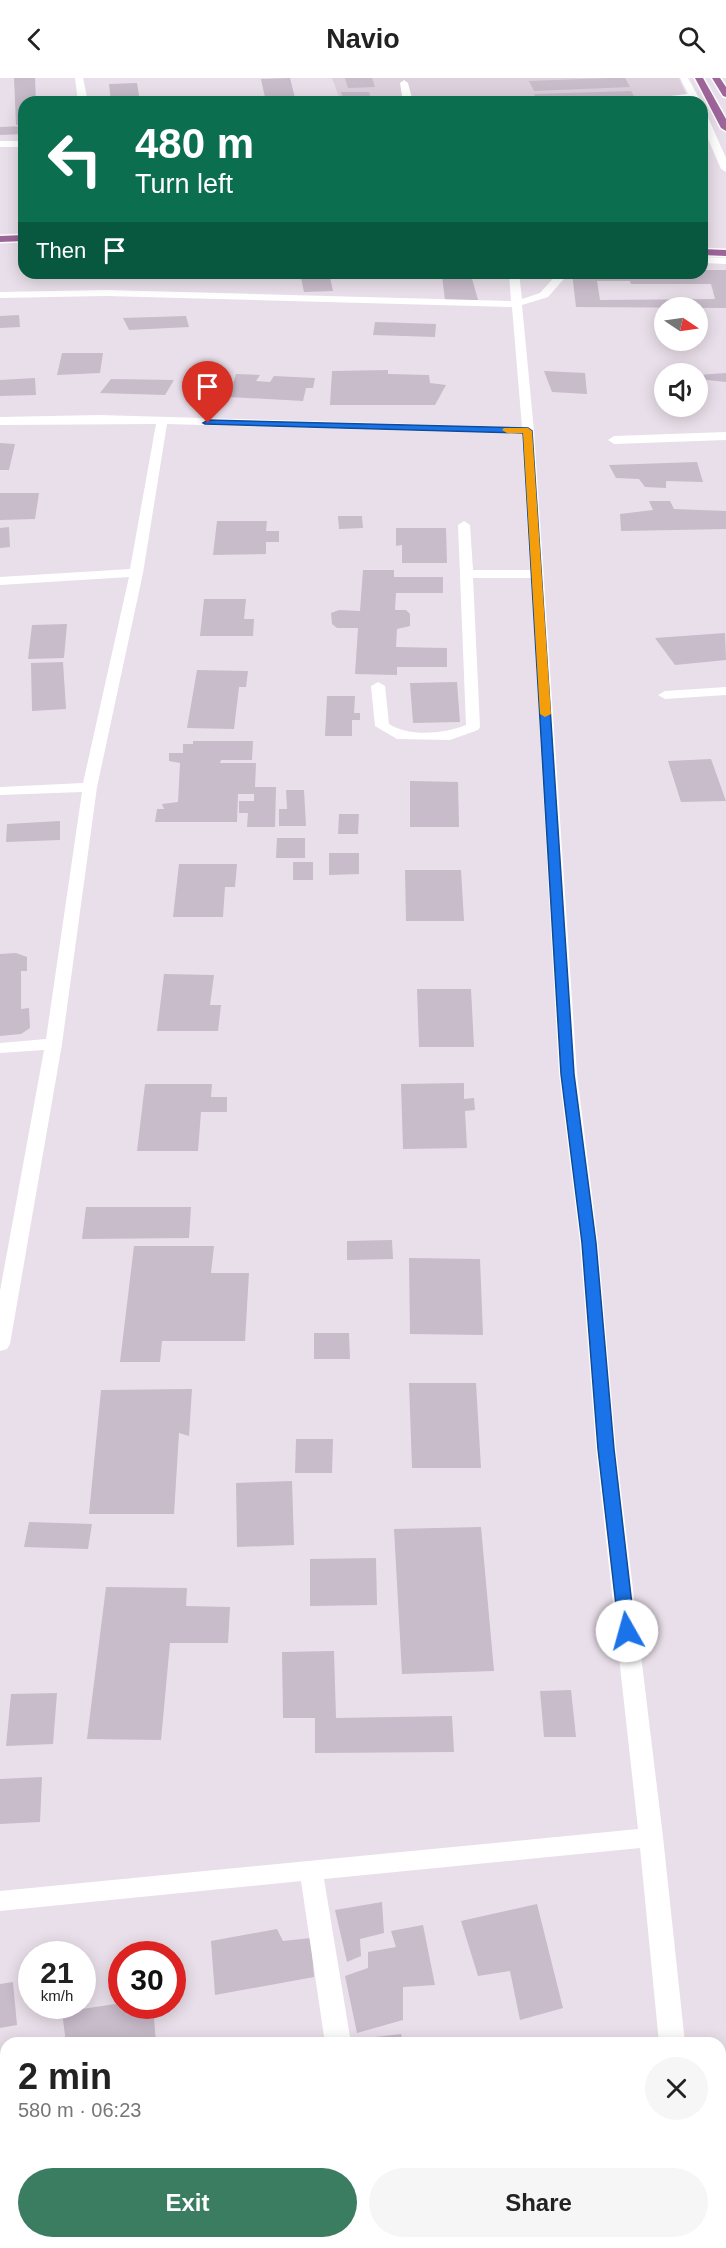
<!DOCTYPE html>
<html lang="en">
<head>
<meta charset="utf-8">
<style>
  :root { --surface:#fff; --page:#f6f6f6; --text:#222; --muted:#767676; --accent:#3b7d61 }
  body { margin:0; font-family:Helvetica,sans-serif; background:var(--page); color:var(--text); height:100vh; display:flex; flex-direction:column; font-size:22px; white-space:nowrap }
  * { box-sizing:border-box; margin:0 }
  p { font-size:20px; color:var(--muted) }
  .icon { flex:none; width:33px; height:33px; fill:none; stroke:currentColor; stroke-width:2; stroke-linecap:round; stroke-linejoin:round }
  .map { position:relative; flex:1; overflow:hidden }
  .drawer { position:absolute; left:0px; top:1959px; width:726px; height:212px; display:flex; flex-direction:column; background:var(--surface); border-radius:18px 18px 0 0; box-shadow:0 3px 15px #0003 }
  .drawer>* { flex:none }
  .top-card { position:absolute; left:18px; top:18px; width:690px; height:183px; border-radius:18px; box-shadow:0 3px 15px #0003; background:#0b6e4f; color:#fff; overflow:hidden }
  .needle { width:39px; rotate:103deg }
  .tools { position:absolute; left:654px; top:219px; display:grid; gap:12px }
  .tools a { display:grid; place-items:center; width:54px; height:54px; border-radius:50%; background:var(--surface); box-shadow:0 3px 15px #0003; font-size:30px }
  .speed { position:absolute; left:18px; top:1863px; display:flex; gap:12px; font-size:30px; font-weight:700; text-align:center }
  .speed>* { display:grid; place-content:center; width:78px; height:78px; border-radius:50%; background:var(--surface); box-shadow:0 3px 15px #0003; line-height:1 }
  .speed small { font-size:15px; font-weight:400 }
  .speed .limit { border:9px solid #d22; background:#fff; color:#111 }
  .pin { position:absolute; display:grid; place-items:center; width:51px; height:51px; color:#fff; margin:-62px -26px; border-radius:50% 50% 50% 0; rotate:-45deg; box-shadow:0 0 6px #0007 }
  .pin .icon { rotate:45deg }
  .me { position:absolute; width:66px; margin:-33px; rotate:353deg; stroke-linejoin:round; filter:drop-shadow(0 0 4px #0008) }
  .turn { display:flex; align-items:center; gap:21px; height:126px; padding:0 18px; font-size:27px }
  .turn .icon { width:78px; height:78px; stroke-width:2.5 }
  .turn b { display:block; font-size:42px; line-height:51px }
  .then { display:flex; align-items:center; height:57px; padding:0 18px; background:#0003; gap:12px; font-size:22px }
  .round { display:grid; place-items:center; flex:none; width:63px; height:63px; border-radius:32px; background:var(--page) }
  .overview { display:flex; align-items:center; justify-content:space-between; height:102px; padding:0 18px }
  h1 { font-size:36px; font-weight:700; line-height:45px }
  .action { display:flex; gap:12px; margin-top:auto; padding:12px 18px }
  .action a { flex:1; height:69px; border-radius:36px; background:var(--accent); color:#fff; font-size:24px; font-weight:700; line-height:69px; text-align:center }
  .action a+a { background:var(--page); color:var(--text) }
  header { display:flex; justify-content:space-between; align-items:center; height:78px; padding:0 18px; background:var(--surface); font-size:27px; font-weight:700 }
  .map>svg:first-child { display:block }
  .built { fill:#dcd0dd }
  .building { fill:#c8bbca; fill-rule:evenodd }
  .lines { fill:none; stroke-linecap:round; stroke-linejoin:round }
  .major-casing { stroke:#fff; stroke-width:3 }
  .minor { fill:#fff; fill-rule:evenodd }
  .major { fill:#9e659a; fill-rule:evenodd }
  .route { fill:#1a73e8; stroke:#114b97; stroke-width:1.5 }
  .slow { fill:#f59e0b }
</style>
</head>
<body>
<header><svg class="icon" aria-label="back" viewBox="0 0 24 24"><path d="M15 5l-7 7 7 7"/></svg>Navio<svg class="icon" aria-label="search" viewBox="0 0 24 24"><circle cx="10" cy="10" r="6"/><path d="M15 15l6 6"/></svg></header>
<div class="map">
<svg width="726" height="2170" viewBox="0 0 726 2170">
  <rect width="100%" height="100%" fill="#e9dfea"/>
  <!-- built -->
  <polygon class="built" points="332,0 679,0 689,24 341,24"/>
  <!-- building -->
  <g class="building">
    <polygon points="14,0 35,0 36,24 24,24 24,47 16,47"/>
    <polygon points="290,0 296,24 266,24 261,1"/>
    <polygon points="345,0 372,0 375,9 348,10"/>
    <polygon points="612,0 625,0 630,9 534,13 529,3"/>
    <polygon points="137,5 140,24 111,24 109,6"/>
    <polygon points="631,13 637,23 538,24 534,16"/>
    <polygon points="341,14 369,14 372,24 344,24"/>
    <polygon points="24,48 24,56 0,57 0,49"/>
    <path d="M702,192H726V230L576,229L572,195H702ZM597,203H630L631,206H711L715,221L600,222Z"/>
    <polygon points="300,195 329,195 333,213 304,214"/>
    <polygon points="471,197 478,222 445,222 442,198"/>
    <polygon points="19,237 20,249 0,250 0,238"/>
    <polygon points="186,238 189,249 129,252 123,240"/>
    <polygon points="375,244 436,246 435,259 373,257"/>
    <polygon points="62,275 103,275 100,295 57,297"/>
    <polygon points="388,292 388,296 429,297 430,305 446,307 435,327 330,327 332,293"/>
    <polygon points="544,293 585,295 587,316 552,314"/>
    <polygon points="726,295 726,304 698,301 698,297"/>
    <polygon points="236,296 260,297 256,303 270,304 274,298 315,300 313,310 306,310 303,323 229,319"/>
    <polygon points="35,300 36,317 0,318 0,302"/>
    <polygon points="111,301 174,302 165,317 100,315"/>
    <polygon points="0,365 15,366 9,392 0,392"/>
    <polygon points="697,384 703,404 666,403 666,410 645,409 639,401 616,400 609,387"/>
    <polygon points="0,415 39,415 35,441 0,442"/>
    <polygon points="649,423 670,423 674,431 726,433 726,451 621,453 620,436 653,432"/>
    <polygon points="338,438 362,438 363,450 339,451"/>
    <polygon points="217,443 267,443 266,453 279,453 279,464 266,464 266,476 213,477"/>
    <polygon points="9,449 10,469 0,470 0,450"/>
    <polygon points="396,450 446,450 447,485 402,485 402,467 396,468"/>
    <polygon points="363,492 394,492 394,499 443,499 443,515 396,515 395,532 406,532 410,536 410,548 397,551 396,569 447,570 447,589 397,589 397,597 355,596 358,550 337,550 332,546 331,535 339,532 360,533"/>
    <polygon points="204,521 246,521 244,541 254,541 253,558 200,558"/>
    <polygon points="67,546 64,580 28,581 32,547"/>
    <polygon points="725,555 726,582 675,587 655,560"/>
    <polygon points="63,584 66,631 32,633 31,585"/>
    <polygon points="197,592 248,593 246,609 239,609 234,651 187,650"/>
    <polygon points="457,604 460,644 413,645 410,605"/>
    <polygon points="327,618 355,618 354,635 360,635 360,642 352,642 352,658 325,658"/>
    <polygon points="193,663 253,663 252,682 221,682 220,685 256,685 255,709 276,709 275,749 247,749 248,735 239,735 239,723 254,723 254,716 238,716 237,744 155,744 157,731 164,731 162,726 178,724 180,685 169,683 169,675 183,675 183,666 193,666"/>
    <polygon points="711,681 726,723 681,724 668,683"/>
    <polygon points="410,703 458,704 459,749 410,749"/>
    <polygon points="286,712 304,712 306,748 279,748 279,731 287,731"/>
    <polygon points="339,736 359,736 358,756 338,756"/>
    <polygon points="60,743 60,762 6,764 7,746"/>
    <polygon points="277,760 305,760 305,780 276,780"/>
    <polygon points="329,775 359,775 359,796 329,797"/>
    <rect x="293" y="784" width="20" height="18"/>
    <polygon points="179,786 237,786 235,809 225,809 223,839 173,839"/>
    <polygon points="405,792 461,792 464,843 406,843"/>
    <polygon points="16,875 27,879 27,893 21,893 21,931 29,930 30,950 21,956 0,958 0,876"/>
    <polygon points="164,896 214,897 210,927 221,927 218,953 157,953"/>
    <polygon points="417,911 471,911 474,969 419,969"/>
    <polygon points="464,1005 464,1021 474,1020 475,1032 465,1033 467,1070 403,1071 401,1006"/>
    <polygon points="145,1006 212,1006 211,1019 227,1019 227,1034 201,1034 198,1073 137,1073"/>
    <polygon points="86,1129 191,1129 189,1160 82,1161"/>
    <polygon points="392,1162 393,1181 347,1182 347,1163"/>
    <polygon points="134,1168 214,1168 211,1195 249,1195 245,1263 162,1263 160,1284 120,1284"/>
    <polygon points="409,1180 480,1181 483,1257 410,1256"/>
    <polygon points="314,1255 349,1255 350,1281 314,1281"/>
    <polygon points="409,1305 476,1305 481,1390 412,1390"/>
    <polygon points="192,1311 189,1358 179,1355 174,1436 89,1436 101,1312"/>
    <polygon points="296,1361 333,1361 332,1395 295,1395"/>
    <polygon points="292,1403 294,1467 237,1469 236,1405"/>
    <polygon points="29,1444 92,1446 88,1471 24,1469"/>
    <polygon points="481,1449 494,1593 402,1596 394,1451"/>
    <polygon points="376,1480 377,1527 310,1528 310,1481"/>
    <polygon points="106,1509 187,1510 186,1528 230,1529 228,1565 170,1565 161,1662 87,1661"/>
    <polygon points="334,1573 336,1640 452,1638 454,1674 315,1675 315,1640 283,1640 282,1574"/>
    <polygon points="571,1612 576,1659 544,1659 540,1613"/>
    <polygon points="57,1615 53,1666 6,1668 11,1616"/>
    <polygon points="42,1699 40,1744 0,1746 0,1701"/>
    <polygon points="382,1824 384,1855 360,1861 361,1878 347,1884 335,1832"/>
    <polygon points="537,1826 563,1930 520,1942 510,1893 478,1898 461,1843"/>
    <polygon points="423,1847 435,1907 403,1909 403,1942 357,1955 345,1898 368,1890 368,1874 396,1869 391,1853"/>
    <polygon points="277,1851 283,1863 311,1860 314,1899 215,1917 211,1863"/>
    <polygon points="148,1868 151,1876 125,1876 124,1872"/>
    <polygon points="13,1904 17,1947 0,1950 0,1906"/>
    <polygon points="122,1925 122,1928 153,1928 156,1965 66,1965 62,1934"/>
    <polygon points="401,1956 403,1965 359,1965 358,1961"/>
    <polygon points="200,2164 220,2164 220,2168 244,2165 244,2170 200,2170"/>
  </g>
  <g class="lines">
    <!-- major casing -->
    <g class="major-casing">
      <g id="major">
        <polygon points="695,0 703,0 726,41 726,53 721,50"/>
        <polygon points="712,0 720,0 726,9 726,19 723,18"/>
        <polygon points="24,157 24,163 0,164 0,158"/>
        <polygon points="702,171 726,172 726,178 702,177"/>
      </g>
    </g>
    <!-- minor -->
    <g class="minor">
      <polygon points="75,0 83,0 88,24 78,24"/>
      <polygon points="680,0 688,0 701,24 691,24 690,21 638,24 643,21 688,16"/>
      <polygon points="404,2 408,5 413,24 403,24 400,5"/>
      <polygon points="702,34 707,37 726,80 726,94 721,91 702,47"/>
      <rect x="0" y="63" width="24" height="6"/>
      <polygon points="702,179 726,180 726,186 702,185"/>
      <path d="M509,195H519L522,221L540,215L558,195H569L548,219L522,227L534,353L577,996L598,1165L616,1371L663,1759L685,1965H659L640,1770L324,1801L351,1965H325L301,1803L0,1833V1813L638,1751L596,1371L580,1165L559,996L531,500H473L480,649L478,652L450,662L397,661L375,648L371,608L378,604L385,608L389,646C410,659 443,656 466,647L458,447L464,443L470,447L473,492H530L522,356L167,346L143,495L97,709L62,966L10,1266L7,1271L0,1273V1213L44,972L0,975V965L46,961L82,714L0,717V709L83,705L129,499L0,507V499L130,491L156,346L0,347V339L99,337L522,349L512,229L106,218L0,220V214L106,212L511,223Z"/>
      <polygon points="726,354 726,362 614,366 608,362 614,358"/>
      <polygon points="726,609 726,617 665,621 658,617 665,613"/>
      <polygon points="726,2036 726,2060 720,2061 720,2037"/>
      <polygon points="6,2143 6,2164 16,2164 0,2170 0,2144"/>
      <polygon points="350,2164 377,2164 378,2170 350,2170"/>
      <polygon points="673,2164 700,2164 701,2170 673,2170"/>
    </g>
    <!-- major -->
    <use href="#major" class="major"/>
  </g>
  <!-- route -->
  <polygon class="route" points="208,342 528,350 532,353 574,996 596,1165 614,1371 635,1553 633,1558 627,1560 621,1558 619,1553 598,1371 582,1165 561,996 523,355 205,346 203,345"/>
  <!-- slow -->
  <polygon class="slow" points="504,350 528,350 532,353 551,636 545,639 540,636 523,355 507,355 502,352"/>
</svg>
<div class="tools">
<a><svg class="needle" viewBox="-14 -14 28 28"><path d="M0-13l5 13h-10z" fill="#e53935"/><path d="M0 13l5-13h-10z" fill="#767676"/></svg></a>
<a><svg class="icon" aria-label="sound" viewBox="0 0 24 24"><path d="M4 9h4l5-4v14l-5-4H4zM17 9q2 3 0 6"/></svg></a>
</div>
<div class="speed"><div>21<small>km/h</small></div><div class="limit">30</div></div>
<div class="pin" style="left:208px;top:345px;background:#d93025"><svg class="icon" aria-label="arrive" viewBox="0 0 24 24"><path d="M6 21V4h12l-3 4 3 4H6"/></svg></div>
<svg class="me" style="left:627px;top:1553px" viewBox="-20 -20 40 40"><circle r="19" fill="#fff"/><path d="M0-13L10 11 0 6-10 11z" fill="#1a73e8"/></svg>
<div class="top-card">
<div class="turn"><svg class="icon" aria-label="left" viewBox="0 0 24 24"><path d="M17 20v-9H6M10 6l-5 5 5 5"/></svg><div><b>480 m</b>Turn left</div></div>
<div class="then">Then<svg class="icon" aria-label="arrive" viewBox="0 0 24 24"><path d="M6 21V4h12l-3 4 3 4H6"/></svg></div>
</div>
<section class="drawer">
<div class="overview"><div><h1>2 min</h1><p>580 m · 06:23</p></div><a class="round"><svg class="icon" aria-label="close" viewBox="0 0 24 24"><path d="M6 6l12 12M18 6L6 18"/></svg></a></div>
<div class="action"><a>Exit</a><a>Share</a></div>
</section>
</div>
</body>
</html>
